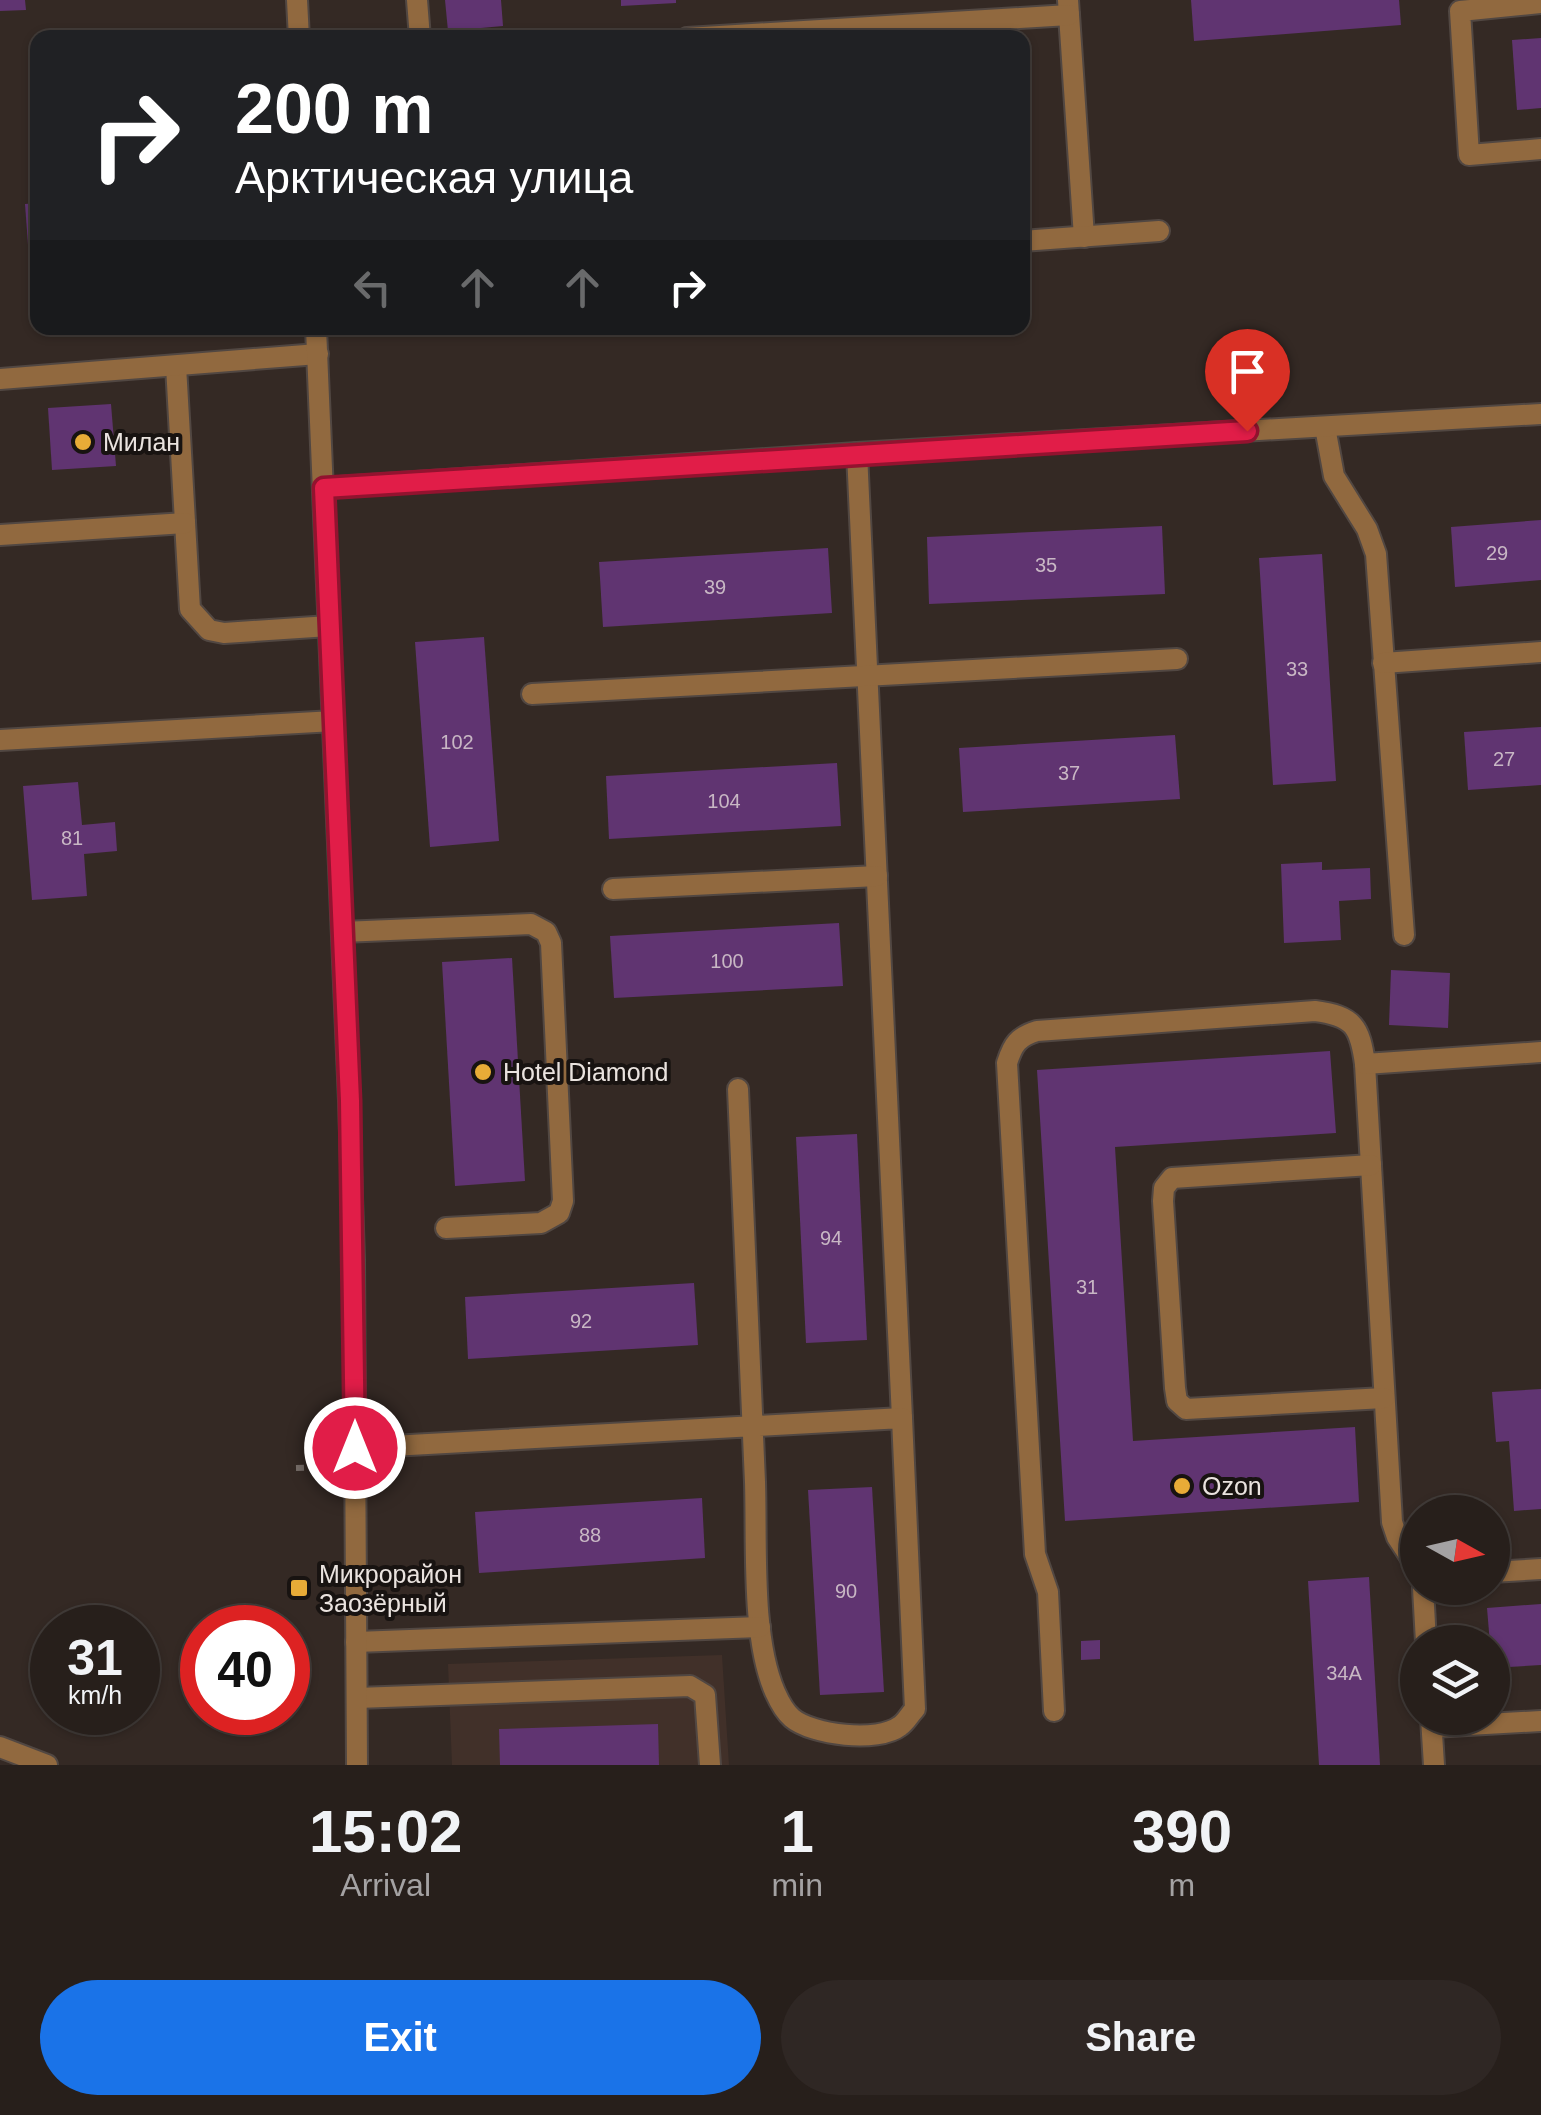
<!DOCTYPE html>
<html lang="en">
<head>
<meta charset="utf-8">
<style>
  :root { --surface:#271f1b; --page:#2f2724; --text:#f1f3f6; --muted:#a4a2a3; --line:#433d3a; --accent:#1a73e8 }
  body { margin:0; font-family:Helvetica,sans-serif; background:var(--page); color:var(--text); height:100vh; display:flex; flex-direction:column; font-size:38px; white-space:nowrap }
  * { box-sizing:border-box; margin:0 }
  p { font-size:32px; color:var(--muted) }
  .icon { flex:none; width:55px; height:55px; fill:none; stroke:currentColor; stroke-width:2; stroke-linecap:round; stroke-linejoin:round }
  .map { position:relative; height:1765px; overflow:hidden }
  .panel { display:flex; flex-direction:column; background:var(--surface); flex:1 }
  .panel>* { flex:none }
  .banner { position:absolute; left:30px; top:30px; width:1000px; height:305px; border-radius:20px; box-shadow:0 2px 8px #0004,0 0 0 2px var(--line); background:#202124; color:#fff; overflow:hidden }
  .needle { width:65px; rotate:98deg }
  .fabs { position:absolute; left:1400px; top:1495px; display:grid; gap:20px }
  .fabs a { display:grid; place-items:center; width:110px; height:110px; border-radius:50%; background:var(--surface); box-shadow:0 2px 8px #0004,0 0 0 2px var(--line); font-size:50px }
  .speed { position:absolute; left:30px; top:1605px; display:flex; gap:20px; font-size:50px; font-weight:700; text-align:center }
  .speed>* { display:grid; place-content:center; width:130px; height:130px; border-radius:50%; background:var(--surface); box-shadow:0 2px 8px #0004,0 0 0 2px var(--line); line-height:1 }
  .speed small { font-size:25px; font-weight:400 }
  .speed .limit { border:15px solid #d22; background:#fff; color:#111 }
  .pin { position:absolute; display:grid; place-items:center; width:85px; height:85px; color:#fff; margin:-102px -42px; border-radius:50% 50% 50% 0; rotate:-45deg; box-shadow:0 0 10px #0007 }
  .pin .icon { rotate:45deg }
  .me { position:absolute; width:110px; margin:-55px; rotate:0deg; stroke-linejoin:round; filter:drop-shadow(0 0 8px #0008) }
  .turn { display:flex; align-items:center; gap:35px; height:210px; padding:0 40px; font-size:45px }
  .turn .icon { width:130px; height:130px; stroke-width:2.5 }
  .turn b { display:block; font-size:70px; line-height:85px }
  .lanes { display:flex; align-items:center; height:95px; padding:0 40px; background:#0003; justify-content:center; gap:50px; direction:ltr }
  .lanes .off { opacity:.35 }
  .eta { display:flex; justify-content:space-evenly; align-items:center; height:170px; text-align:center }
  .eta b { font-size:60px; font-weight:600; line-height:70px }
  .cta { display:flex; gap:20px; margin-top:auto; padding:20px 40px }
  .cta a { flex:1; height:115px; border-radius:60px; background:var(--accent); color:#fff; font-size:40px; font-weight:600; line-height:115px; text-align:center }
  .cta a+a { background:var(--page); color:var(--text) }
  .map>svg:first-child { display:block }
  .built { fill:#413029 }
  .building { fill:#603471 }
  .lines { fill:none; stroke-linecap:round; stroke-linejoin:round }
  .service-casing { stroke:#514742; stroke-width:24 }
  .minor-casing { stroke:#514742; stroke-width:24 }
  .tertiary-casing { stroke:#514742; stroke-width:24 }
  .path { stroke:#776e69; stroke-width:6; stroke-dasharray:8 5; stroke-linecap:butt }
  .service { stroke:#91693f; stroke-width:20 }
  .minor { stroke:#91693f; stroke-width:20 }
  .tertiary { stroke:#91693f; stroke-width:20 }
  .route-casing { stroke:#92132f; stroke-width:25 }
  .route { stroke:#e11d48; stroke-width:18 }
  .poi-dot { fill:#e8ab37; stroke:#181311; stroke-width:4 }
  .labels { text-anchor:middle; stroke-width:8; stroke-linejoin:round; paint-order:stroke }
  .number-label { font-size:20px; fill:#c8b7c4 }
  .poi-label { font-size:25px; fill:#eae3df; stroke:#181311; text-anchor:start }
</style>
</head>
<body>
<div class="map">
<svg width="1541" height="1765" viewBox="0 0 1541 1765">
  <rect width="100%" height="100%" fill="#342924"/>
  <!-- built -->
  <polygon class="built" points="722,1655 729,1765 452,1765 448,1664"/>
  <!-- building -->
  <g class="building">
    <polygon points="0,0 25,0 26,10 0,11"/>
    <polygon points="445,0 501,0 503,26 448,31"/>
    <polygon points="621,0 676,0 676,3 621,6"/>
    <polygon points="1191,0 1399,0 1401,25 1194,41"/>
    <polygon points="1022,38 1027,38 1032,128 1022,129"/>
    <polygon points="1541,38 1541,108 1517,110 1512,40"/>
    <polygon points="38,203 38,257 29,258 25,204"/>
    <polygon points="111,404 116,466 52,470 48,408"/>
    <polygon points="1541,520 1541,580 1455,587 1451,527"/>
    <polygon points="1162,526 1165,594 929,604 927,537"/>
    <polygon points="828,548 832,613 603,627 599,562"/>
    <polygon points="1322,554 1336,781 1273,785 1259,558"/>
    <polygon points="484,637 499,841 430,847 415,642"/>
    <polygon points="1541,727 1541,785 1468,790 1464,732"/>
    <polygon points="1175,735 1180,799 963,812 959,748"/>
    <polygon points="837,763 841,826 609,839 606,776"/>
    <polygon points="78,782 82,825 115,822 117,851 84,854 87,896 32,900 23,786"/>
    <polygon points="1322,862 1322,870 1370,868 1371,899 1339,901 1341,940 1284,943 1281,864"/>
    <polygon points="839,923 843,986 614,998 610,936"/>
    <polygon points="512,958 525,1181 455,1186 442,962"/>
    <polygon points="1391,970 1450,973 1448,1028 1389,1025"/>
    <polygon points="1330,1051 1336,1133 1115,1147 1133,1441 1355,1427 1359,1502 1065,1521 1037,1070"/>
    <polygon points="857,1134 867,1340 806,1343 796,1137"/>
    <polygon points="694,1283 698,1345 468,1359 465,1297"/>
    <polygon points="1541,1389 1541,1509 1514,1511 1509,1441 1496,1442 1492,1392"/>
    <polygon points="872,1487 884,1692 820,1695 808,1490"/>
    <polygon points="702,1498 705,1558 479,1573 475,1512"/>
    <polygon points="1369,1577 1380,1765 1319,1765 1308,1581"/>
    <polygon points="1541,1604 1541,1665 1492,1668 1487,1608"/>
    <polygon points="1100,1640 1100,1659 1081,1660 1081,1641"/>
    <polygon points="658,1724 659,1765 500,1765 499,1729"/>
  </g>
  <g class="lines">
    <!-- service casing -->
    <g class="service-casing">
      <g id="service">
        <polyline points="417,0 420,38"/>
        <polyline points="1068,0 1084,237"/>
        <polyline points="1541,3 1460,11 1469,155 1541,149"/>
        <polyline points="687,38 1069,15"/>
        <polyline points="1022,241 1159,231"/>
        <polyline points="176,366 190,609 209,630 224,633 329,626"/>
        <polyline points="1325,427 1334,476 1367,529 1376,554 1404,935"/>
        <polyline points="857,453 902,1418"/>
        <polyline points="0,535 185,523"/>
        <polyline points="1383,663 1541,652"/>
        <polyline points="532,694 1177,659"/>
        <polyline points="0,740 334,721"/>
        <polyline points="613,889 877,876"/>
        <polyline points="342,932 531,924 546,932 551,943 563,1201 559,1213 541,1223 446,1228"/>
        <polyline points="1365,1064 1392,1522 1397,1537 1418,1569"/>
        <polyline points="1371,1165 1172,1178 1164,1188 1163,1201 1175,1388 1177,1401 1186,1409 1384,1398"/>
        <path d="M355,1448L902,1418L915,1709C910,1714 906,1722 900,1726C878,1743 812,1735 792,1718C785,1712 779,1701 775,1692C751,1637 757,1544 755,1482C750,1351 744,1220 738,1089"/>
        <polyline points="1492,1572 1541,1569"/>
        <polyline points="1423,1588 1426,1642"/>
        <polyline points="356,1642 760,1627"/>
        <polyline points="357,1698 690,1686 705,1695 710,1765"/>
        <path d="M1054,1711L1048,1592L1035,1554L1007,1063C1013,1044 1018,1037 1037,1031L1315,1011C1354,1016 1360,1027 1365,1064L1541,1052"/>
        <polyline points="1431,1718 1434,1765"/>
        <polyline points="1432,1727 1541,1721"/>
      </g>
    </g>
    <!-- minor casing -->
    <g class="minor-casing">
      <g id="minor">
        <polyline points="0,379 318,354"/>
        <polyline points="324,488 857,453 1541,414"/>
        <polyline points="0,1747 47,1765"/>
      </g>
    </g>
    <!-- tertiary casing -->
    <g class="tertiary-casing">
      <g id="tertiary">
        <polyline points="297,0 299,38"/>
        <polyline points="316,328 349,1101 354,1260 357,1765"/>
      </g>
    </g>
    <!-- path -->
    <polyline class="path" points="296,1468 331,1467"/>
    <!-- service -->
    <use href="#service" class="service"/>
    <!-- minor -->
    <use href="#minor" class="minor"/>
    <!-- tertiary -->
    <use href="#tertiary" class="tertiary"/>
  </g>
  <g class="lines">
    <!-- route casing -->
    <g class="route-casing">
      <polyline id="route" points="355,1448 350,1101 324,488 1247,431"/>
    </g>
    <!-- route -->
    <use href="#route" class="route"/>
  </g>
  <!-- markers -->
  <g class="poi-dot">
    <circle cx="83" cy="442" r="10"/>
    <circle cx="483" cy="1072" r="10"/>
    <circle cx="1182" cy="1486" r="10"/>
    <rect x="289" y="1578" width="20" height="20" rx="5"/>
  </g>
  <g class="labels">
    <!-- number labels -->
    <g class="number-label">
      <text x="1497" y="560">29</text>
      <text x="1046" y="572">35</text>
      <text x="715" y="594">39</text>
      <text x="1297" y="676">33</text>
      <text x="457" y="749">102</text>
      <text x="1504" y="766">27</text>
      <text x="1069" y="780">37</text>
      <text x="724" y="808">104</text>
      <text x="72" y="845">81</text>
      <text x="727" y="968">100</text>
      <text x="831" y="1245">94</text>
      <text x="1087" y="1294">31</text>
      <text x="581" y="1328">92</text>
      <text x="590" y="1542">88</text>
      <text x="846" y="1598">90</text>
      <text x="1344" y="1680">34А</text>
    </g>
    <!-- poi labels -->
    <g class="poi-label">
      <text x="103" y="451">Милан</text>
      <text x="503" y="1081">Hotel Diamond</text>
      <text x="1202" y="1495">Ozon</text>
      <text x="319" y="1583">Микрорайон<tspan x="319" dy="29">Заозёрный</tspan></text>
    </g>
  </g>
</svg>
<div class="fabs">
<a><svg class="needle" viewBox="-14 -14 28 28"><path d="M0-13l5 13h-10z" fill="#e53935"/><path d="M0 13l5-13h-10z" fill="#a4a2a3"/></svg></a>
<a><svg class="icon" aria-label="layers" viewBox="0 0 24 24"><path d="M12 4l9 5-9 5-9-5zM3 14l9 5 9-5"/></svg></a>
</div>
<div class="speed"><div>31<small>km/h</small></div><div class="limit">40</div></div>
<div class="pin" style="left:1247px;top:431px;background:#d93025"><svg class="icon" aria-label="arrive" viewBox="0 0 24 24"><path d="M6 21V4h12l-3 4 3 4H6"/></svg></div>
<svg class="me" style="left:355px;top:1448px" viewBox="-20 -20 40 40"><circle r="17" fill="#e11d48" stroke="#fff" stroke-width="3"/><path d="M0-11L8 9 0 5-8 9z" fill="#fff"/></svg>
<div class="banner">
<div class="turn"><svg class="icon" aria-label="right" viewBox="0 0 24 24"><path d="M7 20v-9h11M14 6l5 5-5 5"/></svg><div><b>200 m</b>Арктическая улица</div></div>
<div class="lanes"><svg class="icon off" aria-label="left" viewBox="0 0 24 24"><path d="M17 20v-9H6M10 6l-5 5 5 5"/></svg><svg class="icon off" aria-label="ahead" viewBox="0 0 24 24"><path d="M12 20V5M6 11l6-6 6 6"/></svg><svg class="icon off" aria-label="ahead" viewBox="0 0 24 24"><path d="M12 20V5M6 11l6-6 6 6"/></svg><svg class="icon" aria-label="right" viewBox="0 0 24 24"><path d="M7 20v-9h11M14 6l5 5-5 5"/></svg></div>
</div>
</div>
<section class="panel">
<div class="eta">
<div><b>15:02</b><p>Arrival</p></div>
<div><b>1</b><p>min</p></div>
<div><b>390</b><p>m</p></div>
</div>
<div class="cta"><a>Exit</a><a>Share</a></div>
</section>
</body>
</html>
